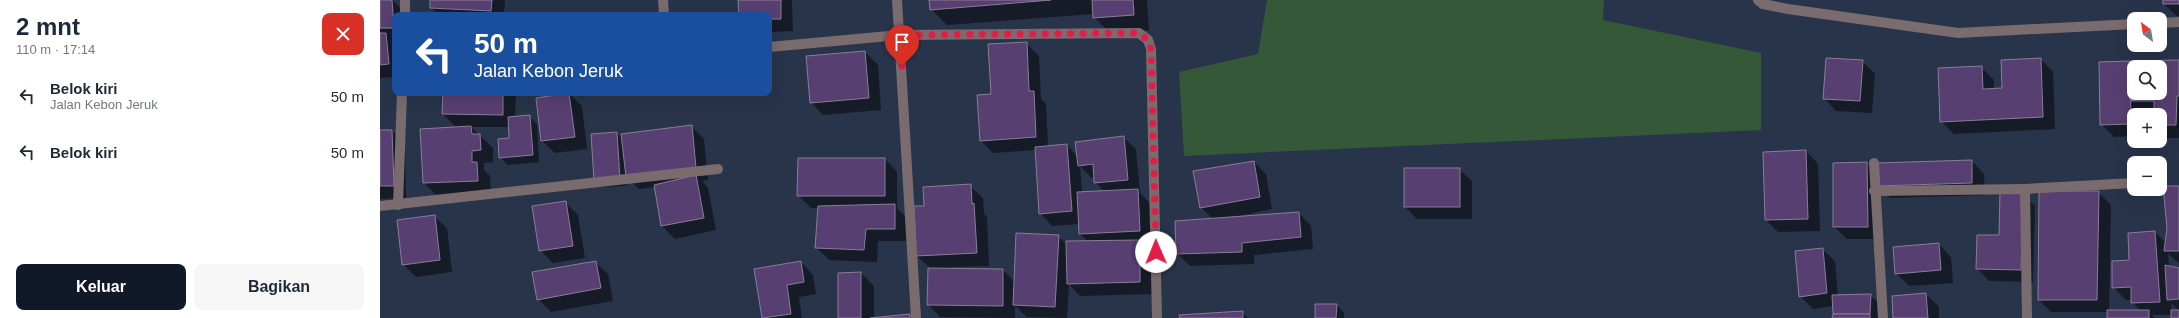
<!DOCTYPE html>
<html lang="id">
<head>
<meta charset="utf-8">
<style>
  :root { --surface:#fff; --page:#f6f6f7; --text:#1f2937; --muted:#747a83; --accent:#111827 }
  body { margin:0; font-family:Arial,sans-serif; background:var(--page); color:var(--text); height:100vh; display:flex; flex-direction:column; font-size:15px; white-space:nowrap }
  * { box-sizing:border-box; margin:0 }
  p { font-size:13px; color:var(--muted) }
  .icon { flex:none; width:22px; height:22px; fill:none; stroke:currentColor; stroke-width:2; stroke-linecap:round; stroke-linejoin:round }
  .map { position:relative; flex:1; overflow:hidden }
  .drawer { display:flex; flex-direction:column; background:var(--surface); width:380px }
  .drawer>* { flex:none }
  .top-card { position:absolute; left:12px; top:12px; width:380px; height:84px; border-radius:8px; box-shadow:0 4px 16px #0002; background:#1a4fa0; color:#fff; overflow:hidden }
  .needle { width:26px; rotate:329deg }
  .controls { position:absolute; left:1747px; top:12px; display:grid; gap:8px }
  .controls a { display:grid; place-items:center; width:40px; height:40px; border-radius:8px; background:var(--surface); box-shadow:0 4px 16px #0002; font-size:20px }
  .pin { position:absolute; display:grid; place-items:center; width:34px; height:34px; color:#fff; margin:-41px -17px; border-radius:50% 50% 50% 0; rotate:-45deg; box-shadow:0 0 4px #0007 }
  .pin .icon { rotate:45deg }
  .me { position:absolute; width:44px; margin:-22px; rotate:359deg; stroke-linejoin:round; filter:drop-shadow(0 0 3px #0008) }
  .turn { display:flex; align-items:center; gap:14px; height:84px; padding:0 16px; font-size:18px }
  .turn .icon { width:52px; height:52px; stroke-width:2.5 }
  .turn b { display:block; font-size:28px; line-height:34px }
  .round { display:grid; place-items:center; flex:none; width:42px; height:42px; border-radius:8px; background:var(--page) }
  .headline { display:flex; align-items:center; justify-content:space-between; height:68px; padding:0 16px }
  h1 { font-size:24px; font-weight:600; line-height:30px }
  .action { display:flex; gap:8px; margin-top:auto; padding:8px 16px }
  .action a { flex:1; height:46px; border-radius:8px; background:var(--accent); color:#fff; font-size:16px; font-weight:600; line-height:46px; text-align:center }
  .action a+a { background:var(--page); color:var(--text) }
  ul { padding:0; list-style:none }
  li { display:flex; align-items:center; gap:12px; height:56px; padding:0 16px }
  li div { flex:1 }
  li b { display:block; font-size:15px }
  li em { font-style:normal }
  main { display:flex; flex:1; min-height:0 }
  .map>svg:first-child { display:block }
  .green { fill:#355838 }
  .shadow { fill:#0007; fill-rule:evenodd }
  .building { fill:#583f71; stroke:#897d97; fill-rule:evenodd }
  .lines { fill:none; stroke-linecap:round; stroke-linejoin:round }
  .minor { stroke:#7a6b6e; stroke-width:10 }
  .route { stroke:#e11d48; stroke-width:7; stroke-dasharray:0 12.6 }
</style>
</head>
<body>
<main>
<section class="drawer">
<div class="headline"><div><h1>2 mnt</h1><p>110 m · 17:14</p></div><a class="round" style="background:#d93025;color:#fff"><svg class="icon" aria-label="close" viewBox="0 0 24 24"><path d="M6 6l12 12M18 6L6 18"/></svg></a></div>
<ul>
<li><svg class="icon" aria-label="left" viewBox="0 0 24 24"><path d="M17 20v-9H6M10 6l-5 5 5 5"/></svg><div><b>Belok kiri</b><p>Jalan Kebon Jeruk</p></div><em>50 m</em></li>
<li><svg class="icon" aria-label="left" viewBox="0 0 24 24"><path d="M17 20v-9H6M10 6l-5 5 5 5"/></svg><div><b>Belok kiri</b></div><em>50 m</em></li>
</ul>
<div class="action"><a>Keluar</a><a>Bagikan</a></div>
</section>
<div class="map">
<svg width="1799" height="318" viewBox="0 0 1799 318">
  <rect width="100%" height="100%" fill="#28344a"/>
  <!-- green -->
  <polygon class="green" points="887,0 1224,0 1223,20 1381,53 1381,130 804,156 799,72 878,54"/>
  <!-- shadow -->
  <g class="shadow">
    <polygon points="0,0 13,0 24,12 25,15 15,15 15,27 0,27"/>
    <polygon points="51,0 125,0 124,15 58,15 51,7"/>
    <polygon points="359,0 412,0 413,31 389,32 389,15 360,15"/>
    <polygon points="550,0 767,0 769,30 730,33 714,17 714,14 567,25 551,9"/>
    <polygon points="1784,0 1799,0 1799,16 1797,16 1784,4"/>
    <polygon points="0,29 15,29 15,41 13,41 15,43 15,77 0,78"/>
    <path d="M647,44L659,56L661,99L666,104L668,147L687,145L698,157L743,137L756,149L760,193L770,203L772,243H762L772,253V294L700,296L689,284L687,318L647,317L635,306V318L560,317L548,304L549,267L537,256L545,207L590,186L603,198L604,214L607,217L609,266L573,267V269L623,270L635,282L678,236L687,245L708,242L700,234L699,224L672,226L660,213L656,150L613,153L601,141L612,94ZM700,166L712,178L715,177V182L725,192L702,193Z"/>
    <polygon points="485,52 498,65 501,110 443,115 431,102 427,57"/>
    <polygon points="1661,59 1673,72 1675,129 1574,134 1561,121 1601,67 1614,80 1614,90 1623,89"/>
    <polygon points="1482,61 1495,74 1492,113 1456,111 1444,98"/>
    <path d="M1799,61V138H1787L1780,130V115L1765,113L1762,111L1763,115H1754V136L1734,137L1721,124L1720,63ZM1754,67H1780V93H1754Z"/>
    <polygon points="64,93 136,93 135,117 149,116 157,124 159,162 128,165 120,157 130,139 129,127 91,127 113,148 113,162 104,163 104,170 110,176 111,193 56,195 44,183 77,128 63,114"/>
    <polygon points="189,94 202,106 207,149 175,153 162,141"/>
    <polygon points="311,126 324,139 328,180 322,181 328,188 336,230 295,239 282,226 275,187 259,189 246,176 247,186 222,187 215,180 237,133 243,139"/>
    <polygon points="0,131 12,131 25,143 26,198 0,199"/>
    <polygon points="1426,151 1438,164 1440,231 1398,232 1386,220"/>
    <polygon points="505,159 517,172 517,208 527,218 527,241 498,241 497,262 449,260 436,247 438,208 431,208 418,195"/>
    <polygon points="1592,161 1604,174 1605,195 1510,198 1499,187 1500,239 1467,239 1454,227 1486,163 1498,174"/>
    <polygon points="874,162 886,174 892,209 850,218 919,213 931,226 933,249 874,255 874,264 810,266 797,253 833,219 821,207"/>
    <polygon points="1079,169 1092,181 1092,219 1037,219 1025,207"/>
    <polygon points="1799,187 1799,263 1788,254 1789,266 1799,269 1799,311 1791,303 1792,311 1799,311 1799,318 1792,318 1792,315 1772,315 1775,318 1728,318 1728,312 1671,312 1659,300 1718,192 1731,205 1729,311 1761,311 1752,302 1752,300 1746,300 1733,287 1750,261 1775,232 1786,243"/>
    <polygon points="1643,193 1655,206 1653,282 1609,281 1597,268 1620,236"/>
    <polygon points="185,202 198,215 205,258 173,263 160,250"/>
    <polygon points="54,216 67,228 72,272 36,277 23,264"/>
    <polygon points="1559,244 1571,257 1573,283 1529,286 1516,273"/>
    <polygon points="1442,249 1455,261 1458,296 1490,295 1503,307 1503,318 1453,318 1454,306 1433,309 1420,296"/>
    <polygon points="215,262 228,274 233,301 171,312 158,299"/>
    <polygon points="421,262 433,275 436,294 419,297 422,318 383,318 375,270"/>
    <polygon points="481,273 494,286 494,318 459,318 459,274"/>
    <polygon points="1546,294 1559,307 1559,318 1514,318"/>
    <polygon points="957,305 964,313 964,318 936,318"/>
    <polygon points="862,312 868,318 801,318"/>
  </g>
  <!-- building -->
  <g class="building">
    <polygon points="0,0 12,0 14,28 0,28"/>
    <polygon points="50,0 112,0 111,11 50,8"/>
    <polygon points="358,0 401,0 401,19 389,19 389,15 359,15"/>
    <polygon points="549,0 671,0 550,10"/>
    <polygon points="712,0 753,0 754,15 713,18"/>
    <rect x="1783" y="0" width="16" height="4"/>
    <polygon points="0,33 6,33 9,64 0,65"/>
    <polygon points="647,42 649,91 654,91 656,137 600,141 597,95 611,94 608,44"/>
    <polygon points="485,51 489,98 430,103 426,56"/>
    <polygon points="1446,58 1483,60 1480,101 1443,99"/>
    <polygon points="1661,58 1663,117 1560,122 1558,68 1602,66 1603,89 1622,88 1621,60"/>
    <path d="M1799,60V96H1797L1796,125H1780V115H1774V101H1751L1750,61ZM1754,67H1780V93H1754Z"/>
    <polygon points="1750,61 1751,124 1720,125 1719,62"/>
    <polygon points="63,93 123,93 123,115 62,114"/>
    <polygon points="189,93 195,137 161,141 156,98"/>
    <polygon points="150,115 153,155 119,158 118,139 129,138 128,117"/>
    <polygon points="312,125 316,168 246,177 241,134"/>
    <polygon points="91,126 92,134 100,134 101,150 92,151 92,162 97,162 98,181 43,183 40,129"/>
    <polygon points="0,130 12,130 14,186 0,186"/>
    <polygon points="237,132 240,179 214,180 211,134"/>
    <polygon points="744,136 748,180 714,183 713,164 698,166 695,142"/>
    <polygon points="687,144 692,211 659,214 655,147"/>
    <polygon points="1426,150 1428,219 1385,220 1383,152"/>
    <polygon points="418,158 505,158 505,196 417,196"/>
    <polygon points="1592,160 1592,183 1497,186 1496,163"/>
    <polygon points="874,161 880,197 820,208 813,171"/>
    <polygon points="1487,162 1488,227 1453,227 1453,163"/>
    <rect x="1024" y="168" width="56" height="39"/>
    <polygon points="316,175 324,218 281,226 274,185"/>
    <polygon points="591,184 592,204 594,203 597,253 536,256 534,206 544,206 543,187"/>
    <polygon points="1783,186 1799,186 1799,251 1784,251 1787,228"/>
    <polygon points="758,189 760,231 699,234 697,192"/>
    <polygon points="1659,191 1719,191 1717,300 1658,300"/>
    <polygon points="1620,192 1643,192 1641,270 1596,269 1597,235 1619,235"/>
    <polygon points="186,201 193,246 159,251 152,206"/>
    <polygon points="515,204 515,229 486,229 484,250 435,248 438,206"/>
    <polygon points="919,212 921,237 862,243 862,252 796,254 795,221"/>
    <polygon points="55,215 60,260 22,265 17,220"/>
    <polygon points="1775,231 1780,302 1751,303 1751,287 1732,288 1732,261 1749,260 1748,233"/>
    <polygon points="636,233 679,235 675,307 633,305"/>
    <polygon points="760,240 760,282 687,284 686,241"/>
    <polygon points="1559,243 1561,270 1515,274 1513,247"/>
    <polygon points="1443,248 1447,293 1419,297 1415,251"/>
    <polygon points="216,261 221,288 157,300 152,272"/>
    <polygon points="421,261 424,282 407,285 411,314 382,318 374,269"/>
    <polygon points="1785,265 1799,268 1799,299 1787,300"/>
    <polygon points="548,268 623,269 623,306 547,305"/>
    <polygon points="481,272 481,318 458,318 458,273"/>
    <polygon points="1546,293 1548,318 1513,318 1512,296"/>
    <polygon points="1491,294 1490,314 1453,314 1452,295"/>
    <polygon points="935,304 957,304 956,318 935,318"/>
    <rect x="1727" y="310" width="42" height="8"/>
    <rect x="1791" y="310" width="8" height="8"/>
    <polygon points="863,311 863,318 800,318 799,315"/>
    <polygon points="530,314 530,318 490,318"/>
    <polygon points="1453,314 1490,314 1490,318 1452,318"/>
  </g>
  <g class="lines">
    <!-- minor -->
    <g class="minor">
      <polyline points="283,0 284,15"/>
      <polyline points="517,0 536,318"/>
      <polyline points="1378,0 1383,4 1408,9 1578,33 1754,24"/>
      <polyline points="25,15 25,0"/>
      <polyline points="1780,23 1799,22"/>
      <polyline points="389,47 520,35 759,33 768,40 771,49 777,318"/>
      <polyline points="1494,163 1503,318"/>
      <polyline points="1645,189 1754,183"/>
      <polyline points="1494,191 1645,189 1647,318"/>
      <polyline points="18,205 22,93"/>
      <polyline points="0,206 338,169"/>
    </g>
  </g>
  <g class="lines">
    <!-- route -->
    <polyline class="route" points="522,66 520,35 759,33 768,40 771,49 776,252"/>
  </g>
</svg>
<div class="controls">
<a><svg class="needle" viewBox="-14 -14 28 28"><path d="M0-13l5 13h-10z" fill="#e53935"/><path d="M0 13l5-13h-10z" fill="#747a83"/></svg></a>
<a><svg class="icon" aria-label="search" viewBox="0 0 24 24"><circle cx="10" cy="10" r="6"/><path d="M15 15l6 6"/></svg></a>
<a>+</a>
<a>−</a>
</div>
<div class="pin" style="left:522px;top:66px;background:#d93025"><svg class="icon" aria-label="arrive" viewBox="0 0 24 24"><path d="M6 21V4h12l-3 4 3 4H6"/></svg></div>
<svg class="me" style="left:776px;top:252px" viewBox="-20 -20 40 40"><circle r="19" fill="#fff"/><path d="M0-13L10 11 0 6-10 11z" fill="#e11d48"/></svg>
<div class="top-card">
<div class="turn"><svg class="icon" aria-label="left" viewBox="0 0 24 24"><path d="M17 20v-9H6M10 6l-5 5 5 5"/></svg><div><b>50 m</b>Jalan Kebon Jeruk</div></div>
</div>
</div>
</main>
</body>
</html>
